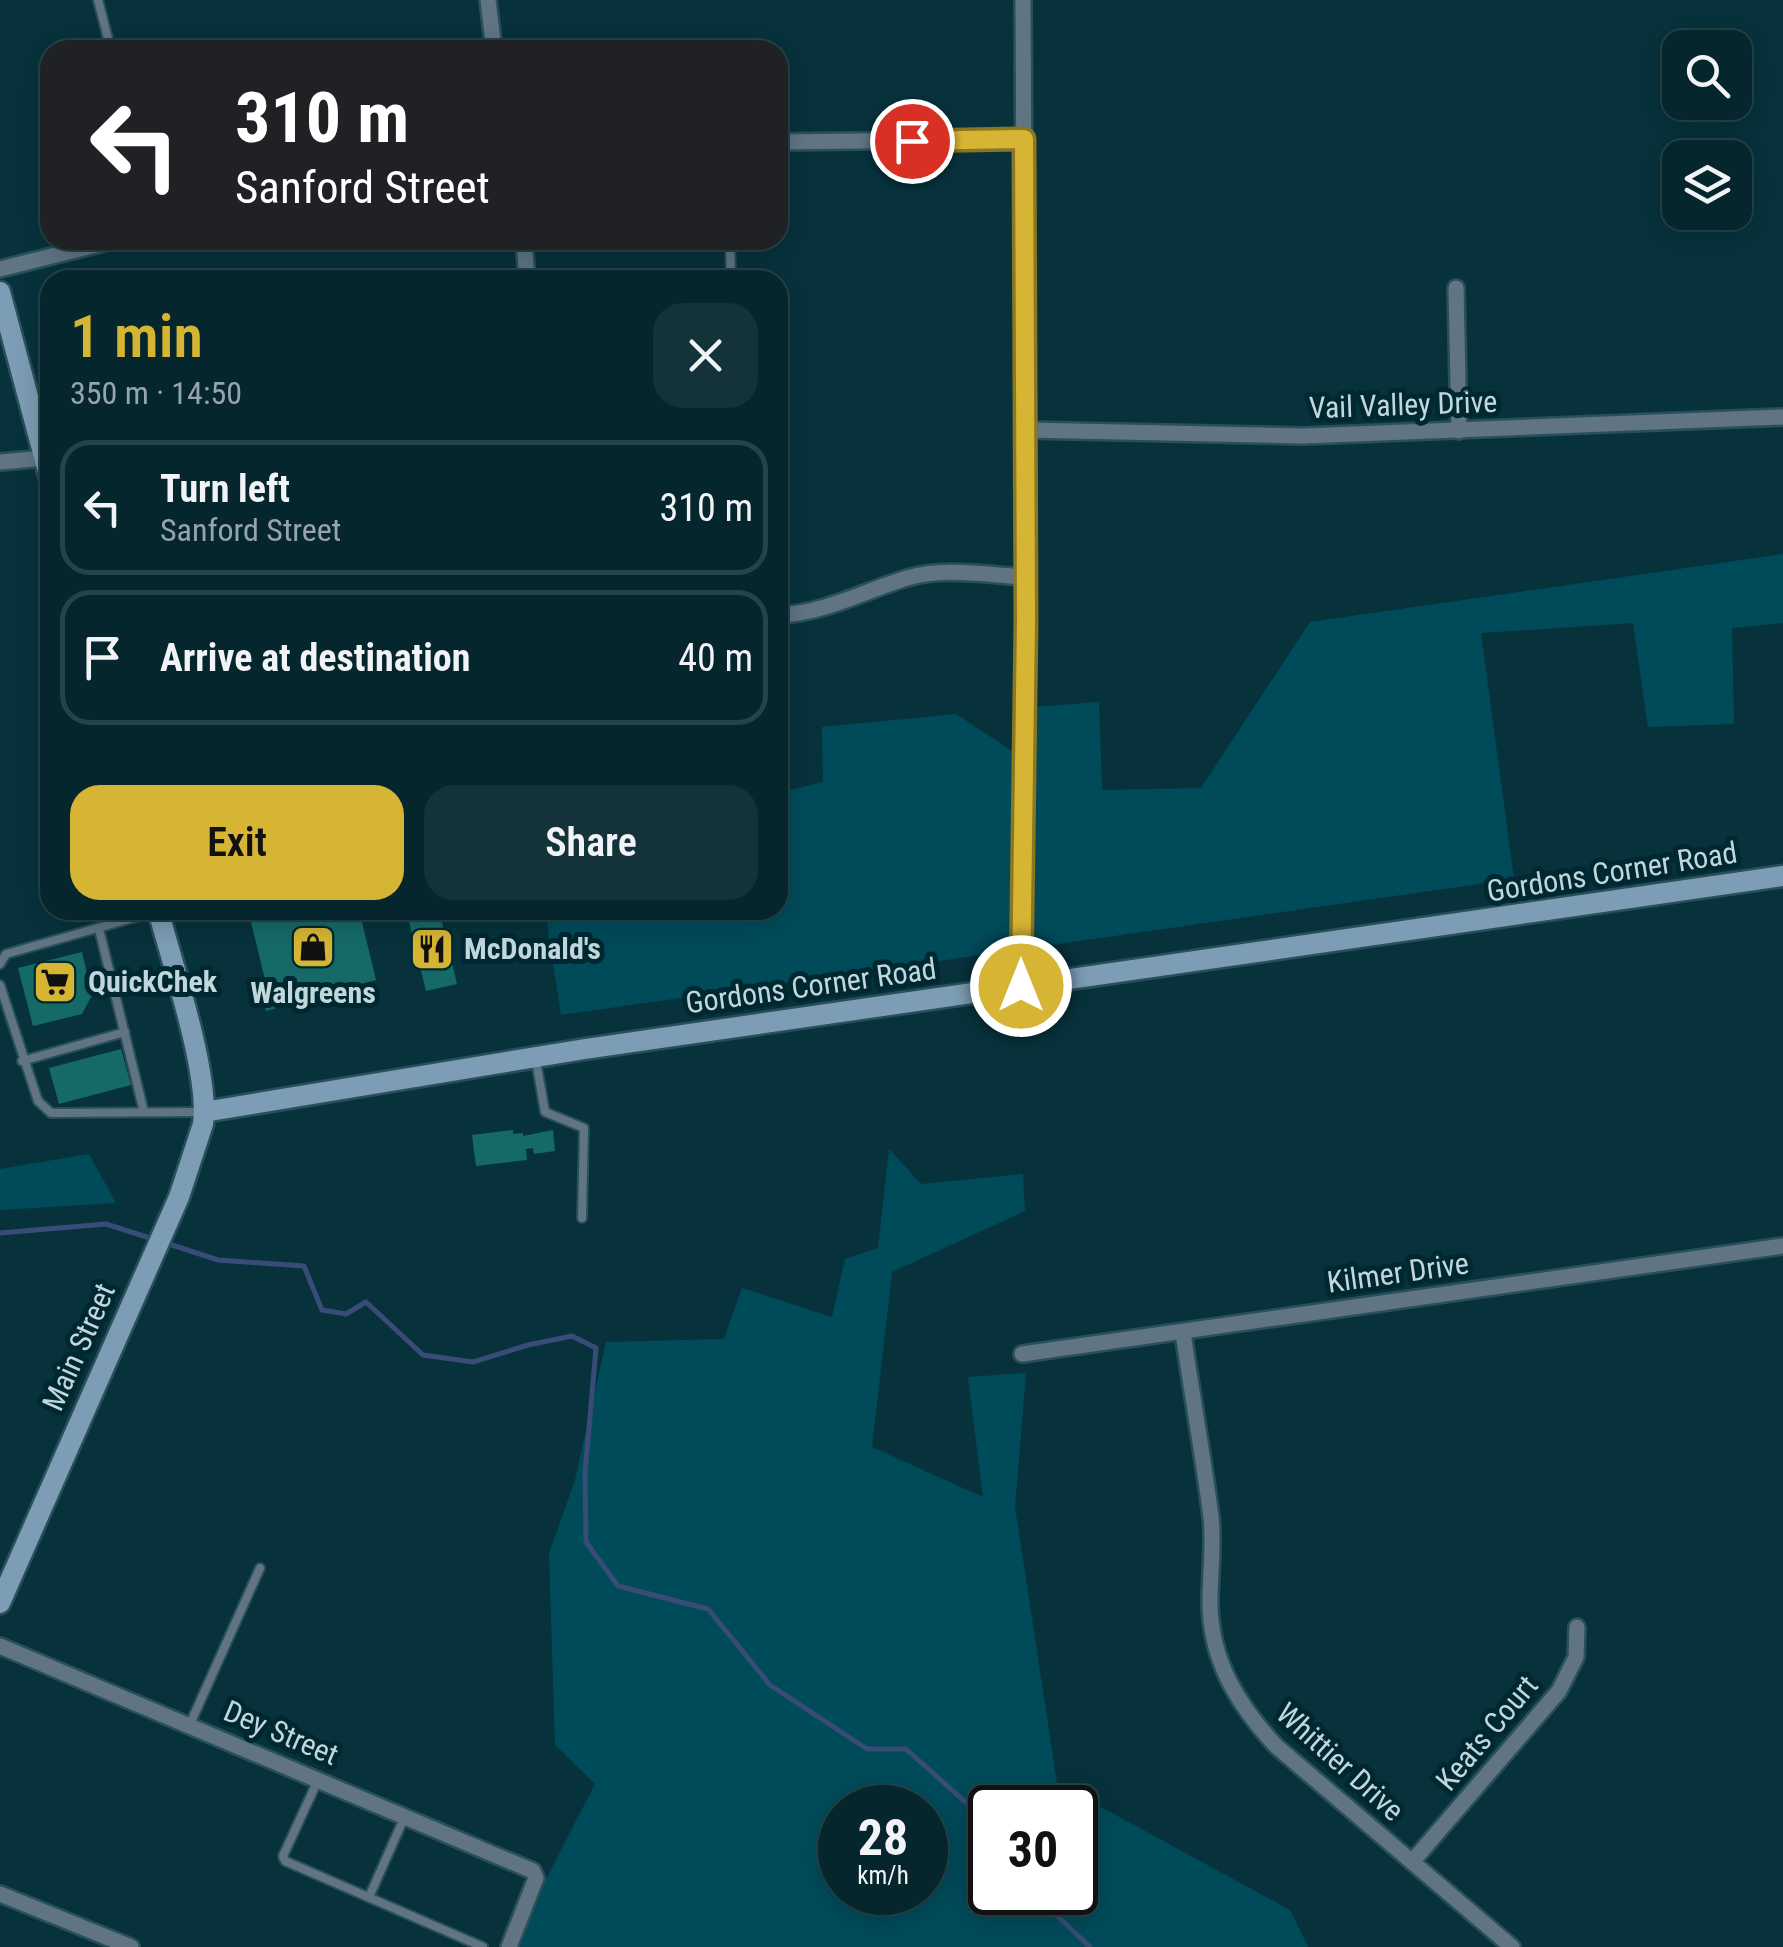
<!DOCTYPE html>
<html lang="en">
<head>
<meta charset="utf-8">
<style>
  :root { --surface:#05262d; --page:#133239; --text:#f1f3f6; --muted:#97a5aa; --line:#264349; --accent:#d6b534 }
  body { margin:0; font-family:"Roboto Condensed",sans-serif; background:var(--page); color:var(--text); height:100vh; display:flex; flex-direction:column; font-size:38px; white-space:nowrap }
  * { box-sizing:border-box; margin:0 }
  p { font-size:32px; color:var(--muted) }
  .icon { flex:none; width:55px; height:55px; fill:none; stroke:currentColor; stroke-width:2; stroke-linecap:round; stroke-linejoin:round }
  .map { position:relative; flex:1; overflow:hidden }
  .sheet { position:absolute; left:40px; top:270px; width:748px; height:650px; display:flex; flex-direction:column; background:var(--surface); border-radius:30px; box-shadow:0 5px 25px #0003,0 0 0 2px var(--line) }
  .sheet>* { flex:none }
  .guide { position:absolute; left:40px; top:40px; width:748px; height:210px; border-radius:30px; box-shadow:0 5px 25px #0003,0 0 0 2px var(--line); background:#202124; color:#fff; overflow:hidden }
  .tools { position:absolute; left:1662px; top:30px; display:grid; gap:20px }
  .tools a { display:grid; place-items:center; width:90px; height:90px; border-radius:20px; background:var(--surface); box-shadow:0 5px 25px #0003,0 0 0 2px var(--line); font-size:50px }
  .speed { position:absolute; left:818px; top:1785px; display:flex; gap:20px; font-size:50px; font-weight:700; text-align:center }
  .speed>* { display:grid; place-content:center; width:130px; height:130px; border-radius:50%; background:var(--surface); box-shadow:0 5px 25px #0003,0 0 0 2px var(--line); line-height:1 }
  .speed small { font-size:25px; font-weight:400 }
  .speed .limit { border:5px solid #111; border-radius:15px; background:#fff; color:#111 }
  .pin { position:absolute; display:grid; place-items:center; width:85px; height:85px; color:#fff; margin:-42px; border:5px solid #fff; border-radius:50%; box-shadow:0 2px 10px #0007 }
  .me { position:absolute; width:110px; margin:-55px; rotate:0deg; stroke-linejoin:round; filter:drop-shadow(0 0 8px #0008) }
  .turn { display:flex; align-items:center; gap:35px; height:210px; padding:0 30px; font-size:45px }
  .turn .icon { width:130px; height:130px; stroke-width:2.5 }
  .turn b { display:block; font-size:70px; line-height:85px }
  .round { display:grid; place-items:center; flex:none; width:105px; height:105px; border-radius:30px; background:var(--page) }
  .head { display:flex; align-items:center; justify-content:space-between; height:170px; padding:0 30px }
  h1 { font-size:60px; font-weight:600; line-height:75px; color:var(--accent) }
  .button { display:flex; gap:20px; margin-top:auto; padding:20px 30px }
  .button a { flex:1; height:115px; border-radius:30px; background:var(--accent); color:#111; font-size:40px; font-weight:600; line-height:115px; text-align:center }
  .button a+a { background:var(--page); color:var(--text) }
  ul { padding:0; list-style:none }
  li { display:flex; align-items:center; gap:30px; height:135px; margin:0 20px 15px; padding:0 10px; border:5px solid var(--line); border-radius:30px }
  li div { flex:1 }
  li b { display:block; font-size:38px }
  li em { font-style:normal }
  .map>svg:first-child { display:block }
  .green { fill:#004b5a; fill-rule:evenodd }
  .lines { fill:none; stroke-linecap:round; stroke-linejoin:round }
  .stream { stroke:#394c77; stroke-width:5 }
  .building { fill:#156a67 }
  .lane-casing { stroke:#295059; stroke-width:12 }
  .street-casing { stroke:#295059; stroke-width:20 }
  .secondary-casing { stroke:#295059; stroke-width:25 }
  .lane { stroke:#607484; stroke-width:8 }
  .street { stroke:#607484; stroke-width:15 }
  .secondary { stroke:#7c9db5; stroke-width:20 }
  .route-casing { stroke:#8b7622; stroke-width:25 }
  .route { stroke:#d6b534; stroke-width:18 }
  .labels { text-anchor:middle; stroke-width:10; stroke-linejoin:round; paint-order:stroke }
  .street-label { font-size:30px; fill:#c2d7dc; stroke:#002831 }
  .poi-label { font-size:30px; font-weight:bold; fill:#c2d7dc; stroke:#002831; text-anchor:start }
</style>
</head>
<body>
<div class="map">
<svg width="1783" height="1947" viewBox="0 0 1783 1947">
  <rect width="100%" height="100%" fill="#07323c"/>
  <!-- green -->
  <g class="green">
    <polygon points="1783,554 1783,623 1732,628 1734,724 1648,727 1633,623 1481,633 1514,879 561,1015 545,910 778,910 778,793 823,782 822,727 956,714 1024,759 1030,678 1034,707 1099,702 1102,790 1201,788 1310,622"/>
    <path d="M889,1149L921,1184L1023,1174L1025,1211L892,1272L872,1447L983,1497L968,1377L1026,1373L1015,1507L1057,1783L1290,1910L1308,1947H511L595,1784L555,1745L549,1554L575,1480L606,1342L724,1339L742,1288L832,1317L845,1259L878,1248ZM840,1808H925V1892H840ZM990,1808H1075V1892H990Z"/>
    <polygon points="89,1154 116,1203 0,1210 0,1169"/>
  </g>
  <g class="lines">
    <!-- stream -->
    <g class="stream">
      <polyline points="0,1233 106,1224 156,1240"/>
      <polyline points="166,1243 218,1260 304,1266 322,1310 346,1314 366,1302 423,1355 473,1362 528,1345 572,1336 596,1348 585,1474 586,1542 618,1586 708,1609 770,1685 867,1749 906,1749 990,1824"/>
      <polyline points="1032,1892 1090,1947"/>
    </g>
  </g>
  <!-- building -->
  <g class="building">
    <polygon points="266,910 359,910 376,980 266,1011 261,989 267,988 249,914"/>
    <polygon points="420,910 439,910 457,984 426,991 407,913"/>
    <polygon points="82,952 92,995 82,1014 33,1026 18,968"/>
    <polygon points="121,1049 131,1085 59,1104 49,1068"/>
    <polygon points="513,1130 513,1134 523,1133 523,1136 553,1130 555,1151 534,1154 533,1148 526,1149 527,1160 476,1166 472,1135"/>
  </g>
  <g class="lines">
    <!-- lane casing -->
    <g class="lane-casing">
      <g id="lane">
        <polyline points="98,0 111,50"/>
        <polyline points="730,240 731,280"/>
        <polyline points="99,929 144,1112"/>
        <polyline points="0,964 6,954 154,912"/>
        <polyline points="0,985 38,1101 51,1113 202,1112"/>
        <polyline points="22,1061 125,1032"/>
        <polyline points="536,1061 545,1112 584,1128 582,1218"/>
        <polyline points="190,1724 260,1568"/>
        <polyline points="318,1780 283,1856 285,1861 483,1947"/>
        <polyline points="369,1897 405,1816"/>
      </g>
    </g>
    <!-- street casing -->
    <g class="street-casing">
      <g id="street">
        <polyline points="488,0 494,50"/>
        <polyline points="778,142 1025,139"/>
        <polyline points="524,240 527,280"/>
        <polyline points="0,269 116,240"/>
        <polyline points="1456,288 1459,431"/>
        <polyline points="1026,430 1304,436 1783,417"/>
        <polyline points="0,462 45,458"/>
        <path d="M778,615C823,614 864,591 907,578C944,567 987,575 1026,577"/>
        <polyline points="1021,986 1026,621 1023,0"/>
        <path d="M1183,1333C1192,1394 1203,1456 1211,1517C1214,1545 1210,1574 1210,1602C1210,1660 1238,1705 1276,1746L1512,1947"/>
        <polyline points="1022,1354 1783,1246"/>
        <polyline points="0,1646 533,1871 536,1878 509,1947"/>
        <polyline points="1412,1862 1559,1691 1576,1657 1577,1627"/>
        <polyline points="0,1894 131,1947"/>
      </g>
    </g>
    <!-- secondary casing -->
    <g class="secondary-casing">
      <g id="secondary">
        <polyline points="0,292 50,479"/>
        <polyline points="204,1112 585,1049 1783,876"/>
        <path d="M0,1603L179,1197L203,1124C210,1074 172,963 158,910"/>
      </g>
    </g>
    <!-- lane -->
    <use href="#lane" class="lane"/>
    <!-- street -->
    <use href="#street" class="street"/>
    <!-- secondary -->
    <use href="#secondary" class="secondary"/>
  </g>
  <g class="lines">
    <!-- route casing -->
    <g class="route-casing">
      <polyline id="route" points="912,141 1024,139 1026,621 1021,986"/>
    </g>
    <!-- route -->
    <use href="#route" class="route"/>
  </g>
  <!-- icons -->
  <defs>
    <g id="shop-square" transform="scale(2.25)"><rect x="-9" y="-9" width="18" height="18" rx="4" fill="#d6b534" stroke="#002831"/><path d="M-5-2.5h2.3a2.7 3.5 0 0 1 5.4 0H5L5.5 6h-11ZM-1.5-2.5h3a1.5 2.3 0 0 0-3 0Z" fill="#111"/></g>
    <g id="restaurant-square" transform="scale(2.25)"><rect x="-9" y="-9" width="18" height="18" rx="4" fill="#d6b534" stroke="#002831"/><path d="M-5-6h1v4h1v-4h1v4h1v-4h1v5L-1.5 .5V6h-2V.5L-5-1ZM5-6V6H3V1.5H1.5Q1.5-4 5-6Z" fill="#111"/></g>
    <g id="supermarket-square" transform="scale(2.25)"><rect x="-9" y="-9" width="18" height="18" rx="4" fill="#d6b534" stroke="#002831"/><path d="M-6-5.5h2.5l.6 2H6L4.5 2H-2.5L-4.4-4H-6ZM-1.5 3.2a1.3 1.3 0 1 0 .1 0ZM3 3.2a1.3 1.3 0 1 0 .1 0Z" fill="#111"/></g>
  </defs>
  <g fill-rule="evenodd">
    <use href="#shop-square" x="313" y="947"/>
    <use href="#restaurant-square" x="432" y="949"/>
    <use href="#supermarket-square" x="55" y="982"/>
  </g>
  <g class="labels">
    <!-- street labels -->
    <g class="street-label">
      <text transform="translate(1403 405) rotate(-2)" y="10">Vail Valley Drive</text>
      <text transform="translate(1612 872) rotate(-9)" y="10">Gordons Corner Road</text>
      <text transform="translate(811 986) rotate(-8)" y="10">Gordons Corner Road</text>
      <text transform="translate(1398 1273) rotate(-8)" y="10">Kilmer Drive</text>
      <text transform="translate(79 1347) rotate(-66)" y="10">Main Street</text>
      <text transform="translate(281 1733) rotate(23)" y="10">Dey Street</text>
      <text transform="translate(1487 1733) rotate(-50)" y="10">Keats Court</text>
      <text transform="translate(1340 1762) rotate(42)" y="10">Whittier Drive</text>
    </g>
    <!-- poi labels -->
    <g class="poi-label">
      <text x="464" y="959">McDonald's</text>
      <text x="88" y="992">QuickChek</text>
      <text x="313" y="1003" text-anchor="middle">Walgreens</text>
    </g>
  </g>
</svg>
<div class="tools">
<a><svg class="icon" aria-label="search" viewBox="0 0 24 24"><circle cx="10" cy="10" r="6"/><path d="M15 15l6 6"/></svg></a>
<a><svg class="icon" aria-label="layers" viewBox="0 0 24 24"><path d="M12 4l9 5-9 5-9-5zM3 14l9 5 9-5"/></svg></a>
</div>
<div class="speed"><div>28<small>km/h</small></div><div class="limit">30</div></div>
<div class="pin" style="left:912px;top:141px;background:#d93025"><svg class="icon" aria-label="arrive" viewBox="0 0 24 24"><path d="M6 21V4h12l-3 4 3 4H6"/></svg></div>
<svg class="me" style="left:1021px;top:986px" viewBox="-20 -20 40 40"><circle r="17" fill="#d6b534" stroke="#fff" stroke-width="3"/><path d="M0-11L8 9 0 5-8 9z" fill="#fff"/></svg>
<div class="guide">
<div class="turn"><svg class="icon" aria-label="left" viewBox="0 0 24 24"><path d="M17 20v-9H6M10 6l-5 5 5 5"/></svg><div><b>310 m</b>Sanford Street</div></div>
</div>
<section class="sheet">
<div class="head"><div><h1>1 min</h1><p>350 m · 14:50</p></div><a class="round"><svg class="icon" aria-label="close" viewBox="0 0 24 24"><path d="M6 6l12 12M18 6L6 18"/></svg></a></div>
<ul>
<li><svg class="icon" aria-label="left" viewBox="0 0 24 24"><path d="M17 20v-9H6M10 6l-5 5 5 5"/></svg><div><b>Turn left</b><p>Sanford Street</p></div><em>310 m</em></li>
<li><svg class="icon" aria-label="arrive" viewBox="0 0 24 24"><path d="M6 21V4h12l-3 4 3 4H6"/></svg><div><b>Arrive at destination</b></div><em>40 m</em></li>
</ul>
<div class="button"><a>Exit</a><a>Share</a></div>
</section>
</div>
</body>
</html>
